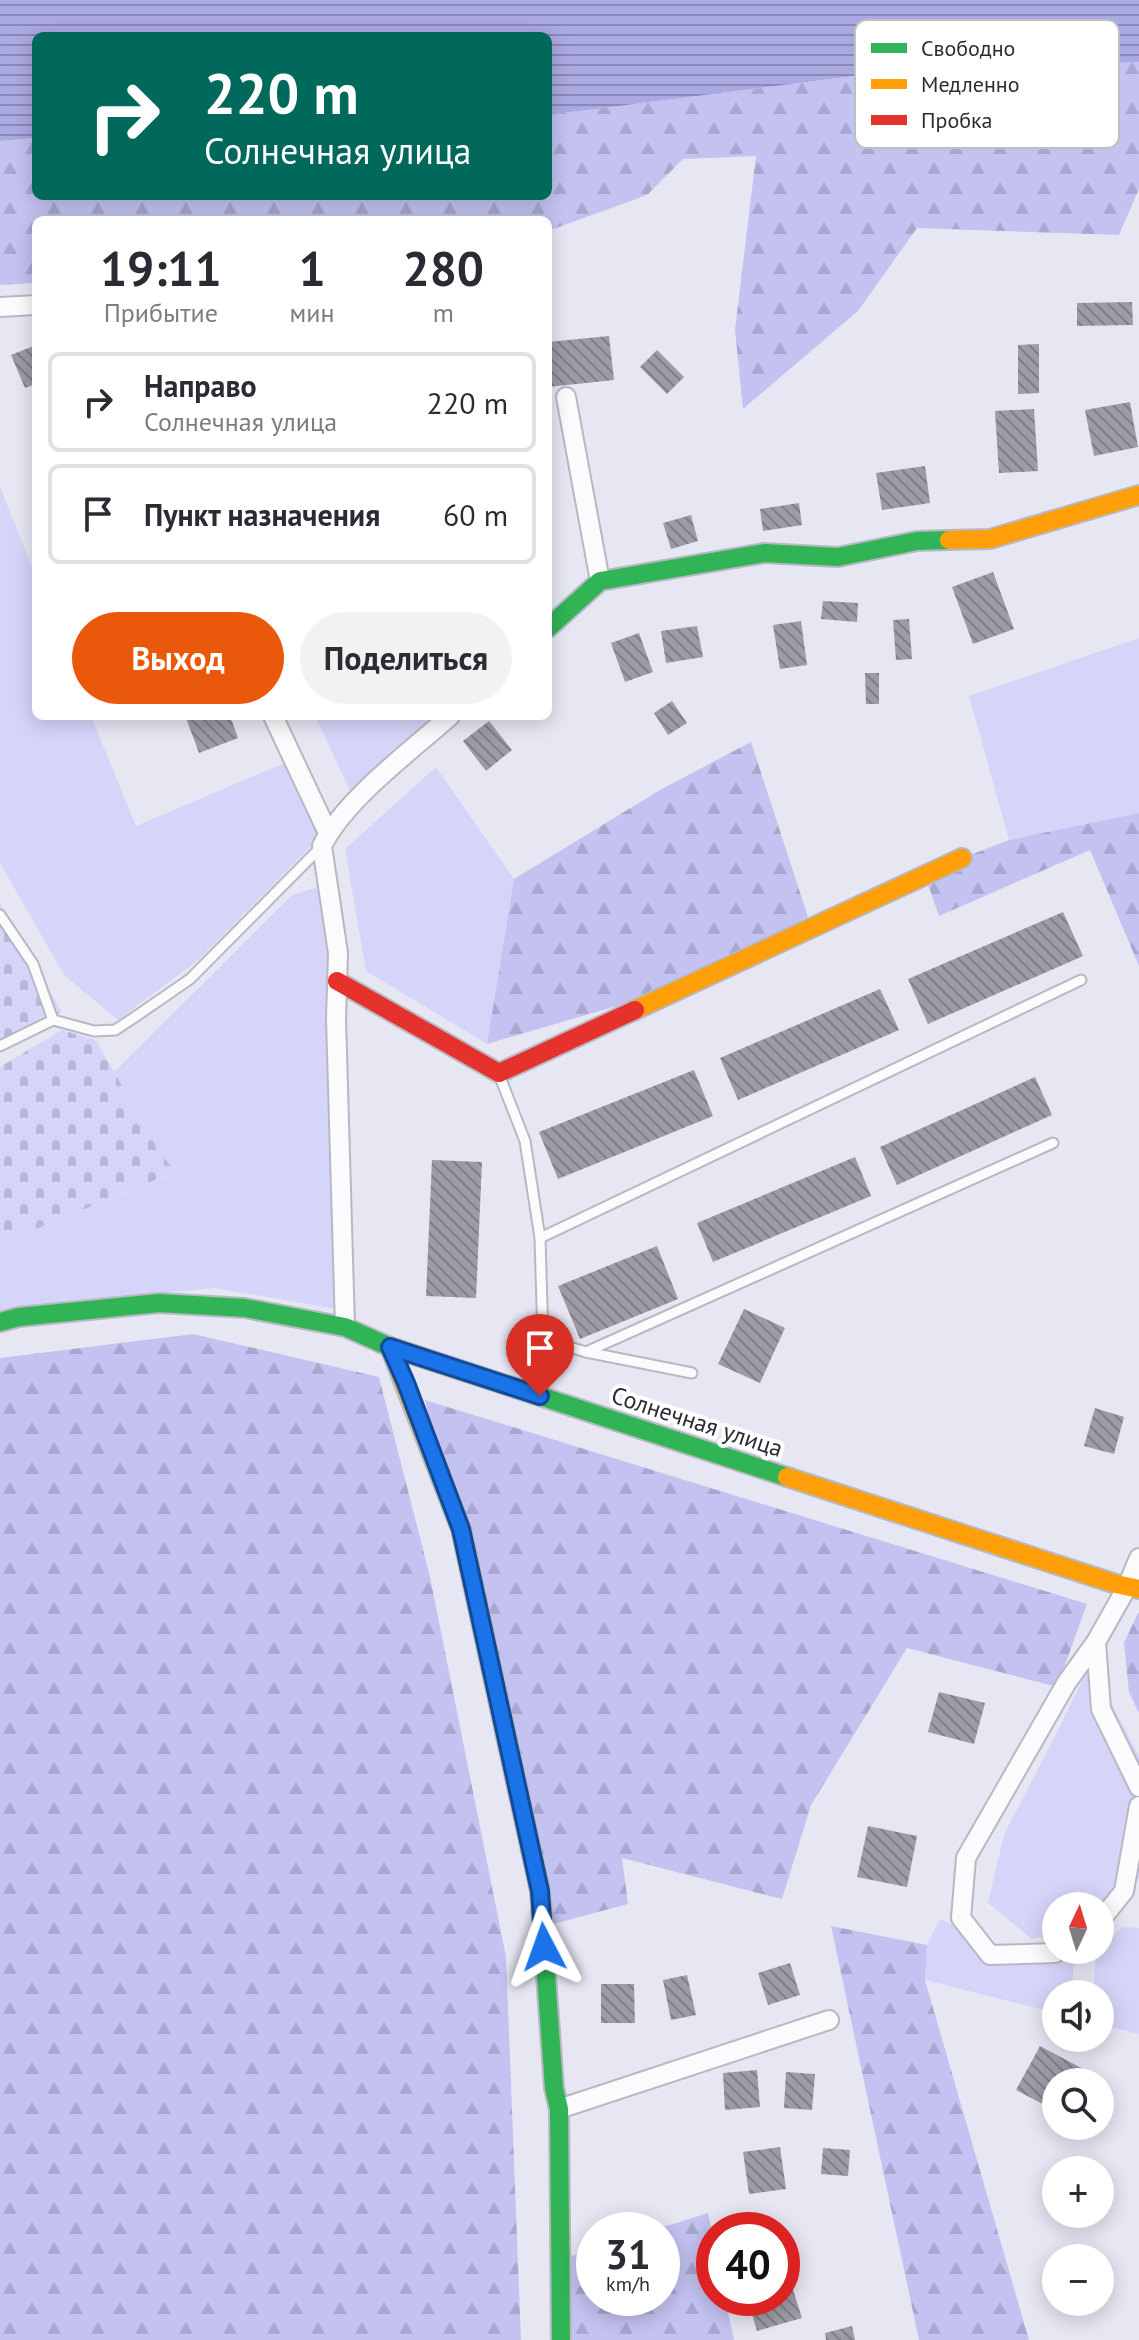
<!DOCTYPE html>
<html lang="ru">
<head>
<meta charset="utf-8">
<style>
  :root { --surface:#fff; --page:#f2f2f3; --text:#2b2b33; --muted:#7c7c81; --line:#e1e1e2; --accent:#ea580c }
  body { margin:0; font-family:"PT Sans",sans-serif; background:var(--page); color:var(--text); height:100vh; display:flex; flex-direction:column; font-size:30px; white-space:nowrap }
  * { box-sizing:border-box; margin:0 }
  p { font-size:26px; color:var(--muted) }
  .icon { flex:none; width:44px; height:44px; fill:none; stroke:currentColor; stroke-width:2; stroke-linecap:round; stroke-linejoin:round }
  .map { position:relative; flex:1; overflow:hidden }
  .side { position:absolute; left:32px; top:216px; width:520px; height:504px; display:flex; flex-direction:column; background:var(--surface); border-radius:12px; box-shadow:0 4px 20px #0003 }
  .side>* { flex:none }
  .banner { position:absolute; left:32px; top:32px; width:520px; height:168px; border-radius:12px; box-shadow:0 4px 20px #0003; background:#00695c; color:#fff; overflow:hidden }
  .needle { width:52px; rotate:4deg }
  .fabs { position:absolute; left:1042px; top:1892px; display:grid; gap:16px }
  .fabs a { display:grid; place-items:center; width:72px; height:72px; border-radius:50%; background:var(--surface); box-shadow:0 4px 20px #0003; font-size:40px }
  .speed { position:absolute; left:576px; top:2212px; display:flex; gap:16px; font-size:40px; font-weight:700; text-align:center }
  .speed>* { display:grid; place-content:center; width:104px; height:104px; border-radius:50%; background:var(--surface); box-shadow:0 4px 20px #0003; line-height:1 }
  .speed small { font-size:20px; font-weight:400 }
  .speed .limit { border:12px solid #d22; background:#fff; color:#111 }
  .pin { position:absolute; display:grid; place-items:center; width:68px; height:68px; color:#fff; margin:-82px -34px; border-radius:50% 50% 50% 0; rotate:-45deg; box-shadow:0 0 8px #0007 }
  .pin .icon { rotate:45deg }
  .me { position:absolute; width:88px; margin:-44px; rotate:356deg; stroke-linejoin:round; filter:drop-shadow(0 0 6px #0008) }
  .turn { display:flex; align-items:center; gap:28px; height:168px; padding:0 40px; font-size:36px }
  .turn .icon { width:104px; height:104px; stroke-width:2.5 }
  .turn b { display:block; font-size:56px; line-height:68px }
  .eta { display:flex; justify-content:space-evenly; align-items:center; height:136px; text-align:center }
  .eta b { font-size:48px; font-weight:600; line-height:56px }
  .action { display:flex; gap:16px; margin-top:auto; padding:16px 40px }
  .action a { flex:1; height:92px; border-radius:48px; background:var(--accent); color:#fff; font-size:32px; font-weight:600; line-height:92px; text-align:center }
  .action a+a { background:var(--page); color:var(--text) }
  ul { padding:0; list-style:none }
  li { display:flex; align-items:center; gap:24px; height:100px; margin:0 16px 12px; padding:0 24px; border:4px solid var(--line); border-radius:12px }
  li div { flex:1 }
  li b { display:block; font-size:30px }
  li em { font-style:normal }
  .map>svg:first-child { display:block }
  .grass { fill:#d5d5fa }
  .forest { fill:url(#forest-firs) }
  .cemetery { fill:url(#cemetery-stones) }
  .water { fill:url(#water-rules) }
  .building { fill:url(#building-back-hatch) }
  .lines { fill:none; stroke-linecap:round; stroke-linejoin:round }
  .lane-casing { stroke:#b8b8c2; stroke-width:13 }
  .street-casing { stroke:#b8b8c2; stroke-width:22 }
  .fast-casing { stroke:#b8b8c2; stroke-width:22 }
  .slow-casing { stroke:#b8b8c2; stroke-width:22 }
  .jam-casing { stroke:#b8b8c2; stroke-width:22 }
  .lane { stroke:#fbfbfd; stroke-width:9 }
  .street { stroke:#fbfbfd; stroke-width:18 }
  .fast { stroke:#30b455; stroke-width:18 }
  .slow { stroke:#ff9f0a; stroke-width:18 }
  .jam { stroke:#e5322d; stroke-width:18 }
  .route-casing { stroke:#114b97; stroke-width:20 }
  .route { stroke:#1a73e8; stroke-width:14 }
  .labels { text-anchor:middle; stroke-width:8; stroke-linejoin:round; paint-order:stroke }
  .street-label { font-size:24px; fill:#2b2b34; stroke:#fff }
  .key { fill:#fff; stroke:#bfbfc2; stroke-width:2 }
  .key-label { font-size:22px; fill:#2b2b34 }
</style>
</head>
<body>
<div class="map">
<svg width="1139" height="2340" viewBox="0 0 1139 2340">
  <defs>
    <pattern id="forest-firs" width="22" height="20" patternUnits="userSpaceOnUse" patternTransform="scale(2)"><rect width="22" height="20" fill="#c3c2f1"/><path d="M5 1l3.5 6h-7zM16 11l3.5 6h-7z" fill="#a8a7cf"/></pattern>
    <pattern id="cemetery-stones" width="16" height="16" patternUnits="userSpaceOnUse" patternTransform="scale(2)"><rect width="16" height="16" fill="#d5d5fa"/><path d="M2 7V4a2 2 0 0 1 4 0v3zM10 15v-3a2 2 0 0 1 4 0v3z" fill="#b7b7d7"/></pattern>
    <pattern id="water-rules" width="6" height="5" patternUnits="userSpaceOnUse" patternTransform="scale(2)"><rect width="6" height="5" fill="#aba9e1"/><path d="M0 2.5h6" fill="none" stroke="#8b8ab7"/></pattern>
    <pattern id="building-back-hatch" width="6" height="6" patternUnits="userSpaceOnUse" patternTransform="scale(2)"><rect width="6" height="6" fill="#9c9ca6"/><path d="M-1 5l2 2M0 0l6 6M5-1l2 2" fill="none" stroke="#7f7f88"/></pattern>
  </defs>
  <rect width="100%" height="100%" fill="#e7e7f4"/>
  <!-- grass -->
  <g class="grass">
    <polygon points="0,487 36,577 36,716 91,716 136,826 294,759 327,830 197,961 118,1020 64,975 0,863"/>
    <polygon points="1139,638 1139,813 1009,840 969,696"/>
    <polygon points="315,716 440,716 355,801"/>
    <polygon points="436,767 514,879 487,1044 366,971 345,849"/>
    <polygon points="318,887 332,981 337,1309 214,1288 32,1306 0,1312 0,1244 174,1173 157,1148 114,1072 292,895"/>
    <polygon points="1106,1632 1104,1689 1139,1756 1139,1879 1100,1918 1100,1906 1056,1906 1056,1934 1032,1939 988,1903 1004,1834 1049,1748"/>
    <polygon points="940,1919 1025,1958 1074,1957 1072,1994 1056,1994 1056,2013 925,1980 927,1945"/>
    <polygon points="1122,1927 1139,1928 1139,2034 1100,2024 1100,1994 1093,1994 1096,1951"/>
  </g>
  <!-- forest -->
  <g class="forest">
    <polygon points="1139,62 1139,189 1119,235 917,228 858,311 743,409 735,330 756,156 683,159 647,195 548,231 548,220 36,220 36,283 0,285 0,141 36,138 36,196 548,196 548,115 877,73"/>
    <polygon points="751,742 808,917 661,993 487,1044 514,879 660,790"/>
    <polygon points="1139,813 1139,966 1090,850 939,916 924,873 1009,840"/>
    <polygon points="193,1334 379,1377 430,1577 506,1957 521,2340 0,2340 0,1358"/>
    <polygon points="425,1400 1087,1604 1057,1687 907,1648 811,1805 782,1899 622,1858 628,1904 546,1926"/>
    <polygon points="1138,1613 1139,1613 1139,1713 1129,1692 1124,1643"/>
    <polygon points="831,1926 927,1945 925,1980 1029,2340 919,2340"/>
    <polygon points="708,2213 714,2241 714,2298 725,2298 734,2340 556,2340 553,2262 594,2249 594,2298 662,2298 662,2230 654,2230"/>
  </g>
  <!-- cemetery -->
  <g class="cemetery">
    <polygon points="0,903 62,1012 0,1046"/>
    <polygon points="62,1030 96,1040 157,1148 175,1172 0,1244 0,1067"/>
  </g>
  <!-- water -->
  <polygon class="water" points="0,0 1139,0 1139,62 877,73 548,115 548,36 36,36 36,138 0,141"/>
  <!-- building -->
  <g class="building">
    <polygon points="1132,302 1133,325 1077,326 1077,303"/>
    <polygon points="609,336 614,380 548,387 548,342"/>
    <polygon points="1039,344 1039,393 1018,394 1018,345"/>
    <polygon points="36,345 36,384 25,388 11,355"/>
    <polygon points="657,350 684,377 667,394 640,367"/>
    <polygon points="1130,402 1138,447 1094,456 1085,410"/>
    <polygon points="1034,409 1038,471 999,473 995,411"/>
    <polygon points="925,466 930,503 882,510 876,473"/>
    <polygon points="799,503 802,525 763,531 760,509"/>
    <polygon points="691,515 698,541 671,549 663,523"/>
    <polygon points="993,572 1014,629 973,644 952,587"/>
    <polygon points="823,601 858,603 857,622 821,619"/>
    <polygon points="909,619 912,659 896,660 893,620"/>
    <polygon points="801,621 807,665 780,669 773,625"/>
    <polygon points="697,626 703,657 666,663 661,631"/>
    <polygon points="639,633 653,672 625,682 611,643"/>
    <polygon points="865,673 879,673 879,704 866,704"/>
    <polygon points="672,701 687,723 668,735 654,713"/>
    <polygon points="191,716 230,716 238,738 199,753 186,718"/>
    <polygon points="489,721 512,750 486,771 463,741"/>
    <polygon points="1063,912 1083,956 928,1024 908,979"/>
    <polygon points="880,989 899,1030 738,1100 720,1058"/>
    <polygon points="694,1070 713,1116 558,1179 539,1132"/>
    <polygon points="1035,1077 1052,1115 897,1185 880,1147"/>
    <polygon points="855,1157 871,1196 713,1262 697,1223"/>
    <polygon points="432,1160 482,1162 476,1298 426,1296"/>
    <polygon points="657,1246 678,1299 580,1339 558,1286"/>
    <polygon points="744,1309 785,1328 760,1383 718,1364"/>
    <polygon points="1095,1408 1124,1417 1114,1454 1084,1446"/>
    <polygon points="939,1692 985,1703 974,1744 928,1732"/>
    <polygon points="868,1826 917,1836 907,1887 857,1877"/>
    <polygon points="790,1963 800,1995 768,2005 758,1973"/>
    <polygon points="687,1975 696,2015 671,2020 663,1980"/>
    <polygon points="601,1984 634,1984 635,2023 601,2023"/>
    <polygon points="1040,2046 1085,2070 1079,2082 1056,2082 1056,2111 1016,2090"/>
    <polygon points="757,2070 760,2107 725,2110 723,2073"/>
    <polygon points="786,2072 815,2074 812,2110 784,2108"/>
    <polygon points="780,2147 786,2189 749,2194 743,2152"/>
    <polygon points="823,2148 850,2150 848,2176 821,2174"/>
    <polygon points="787,2271 802,2318 757,2331 747,2298 782,2298 782,2273"/>
    <polygon points="852,2326 855,2340 826,2340 825,2333"/>
  </g>
  <g class="lines">
    <!-- lane casing -->
    <g class="lane-casing">
      <g id="lane">
        <polyline points="0,915 33,964 53,1020"/>
        <polyline points="0,1046 53,1020 94,1031 115,1030 132,1019 190,979 322,846"/>
        <polyline points="500,1077 525,1141 540,1238 1081,980"/>
        <polyline points="540,1238 543,1339 586,1352 692,1373"/>
        <polyline points="586,1352 1053,1143"/>
      </g>
    </g>
    <!-- street casing -->
    <g class="street-casing">
      <g id="street">
        <polyline points="0,307 36,305"/>
        <polyline points="566,397 600,581"/>
        <polyline points="273,716 328,833"/>
        <path d="M345,1327L336,1019L338,953L322,846C345,799 410,752 450,716"/>
        <polyline points="1139,1558 1127,1587 1096,1642 1101,1709 1139,1787"/>
        <polyline points="1100,1921 1124,1891 1139,1806"/>
        <polyline points="1059,1950 1055,1953 990,1955 961,1918 966,1858 1067,1682 1096,1642"/>
        <polyline points="559,2109 829,2020"/>
      </g>
    </g>
    <!-- fast casing -->
    <g class="fast-casing">
      <g id="fast">
        <polyline points="548,628 600,581 764,553 838,557 917,541 949,540"/>
        <polyline points="0,1322 19,1317 159,1303 245,1308 345,1327 390,1347 787,1477"/>
        <polyline points="507,1741 540,1891 554,2088 559,2109 561,2340"/>
      </g>
    </g>
    <!-- slow casing -->
    <g class="slow-casing">
      <g id="slow">
        <polyline points="949,540 990,539 1139,495"/>
        <polyline points="635,1010 962,858"/>
        <polyline points="390,1347 461,1529 507,1741"/>
        <polyline points="787,1477 1116,1584 1139,1589"/>
      </g>
    </g>
    <!-- jam casing -->
    <g class="jam-casing">
      <polyline id="jam" points="337,981 499,1073 635,1010"/>
    </g>
    <!-- lane -->
    <use href="#lane" class="lane"/>
    <!-- street -->
    <use href="#street" class="street"/>
    <!-- fast -->
    <use href="#fast" class="fast"/>
    <!-- slow -->
    <use href="#slow" class="slow"/>
    <!-- jam -->
    <use href="#jam" class="jam"/>
  </g>
  <g class="lines">
    <!-- route casing -->
    <g class="route-casing">
      <polyline id="route" points="540,1396 390,1347 406,1383 461,1529 540,1891 544,1947"/>
    </g>
    <!-- route -->
    <use href="#route" class="route"/>
  </g>
  <g class="labels">
    <!-- street labels -->
    <g class="street-label">
      <text transform="translate(697 1422) rotate(18)" y="8">Солнечная улица</text>
    </g>
  </g>
  <!-- legend -->
  <rect x="855" y="20" width="264" height="128" rx="12" class="key"/>
  <rect x="871" y="43" width="36" height="10" fill="#30b455"/>
  <rect x="871" y="79" width="36" height="10" fill="#ff9f0a"/>
  <rect x="871" y="115" width="36" height="10" fill="#e5322d"/>
  <g class="key-label">
    <text x="921" y="56">Свободно</text>
    <text x="921" y="92">Медленно</text>
    <text x="921" y="128">Пробка</text>
  </g>
</svg>
<div class="fabs">
<a><svg class="needle" viewBox="-14 -14 28 28"><path d="M0-13l5 13h-10z" fill="#e53935"/><path d="M0 13l5-13h-10z" fill="#7c7c81"/></svg></a>
<a><svg class="icon" aria-label="sound" viewBox="0 0 24 24"><path d="M4 9h4l5-4v14l-5-4H4zM17 9q2 3 0 6"/></svg></a>
<a><svg class="icon" aria-label="search" viewBox="0 0 24 24"><circle cx="10" cy="10" r="6"/><path d="M15 15l6 6"/></svg></a>
<a>+</a>
<a>−</a>
</div>
<div class="speed"><div>31<small>km/h</small></div><div class="limit">40</div></div>
<div class="pin" style="left:540px;top:1396px;background:#d93025"><svg class="icon" aria-label="arrive" viewBox="0 0 24 24"><path d="M6 21V4h12l-3 4 3 4H6"/></svg></div>
<svg class="me" style="left:544px;top:1947px" viewBox="-20 -20 40 40"><path d="M0-17L14 15 0 8-14 15z" fill="#1a73e8" stroke="#fff" stroke-width="4"/></svg>
<div class="banner">
<div class="turn"><svg class="icon" aria-label="right" viewBox="0 0 24 24"><path d="M7 20v-9h11M14 6l5 5-5 5"/></svg><div><b>220 m</b>Солнечная улица</div></div>
</div>
<section class="side">
<div class="eta">
<div><b>19:11</b><p>Прибытие</p></div>
<div><b>1</b><p>мин</p></div>
<div><b>280</b><p>m</p></div>
</div>
<ul>
<li><svg class="icon" aria-label="right" viewBox="0 0 24 24"><path d="M7 20v-9h11M14 6l5 5-5 5"/></svg><div><b>Направо</b><p>Солнечная улица</p></div><em>220 m</em></li>
<li><svg class="icon" aria-label="arrive" viewBox="0 0 24 24"><path d="M6 21V4h12l-3 4 3 4H6"/></svg><div><b>Пункт назначения</b></div><em>60 m</em></li>
</ul>
<div class="action"><a>Выход</a><a>Поделиться</a></div>
</section>
</div>
</body>
</html>
